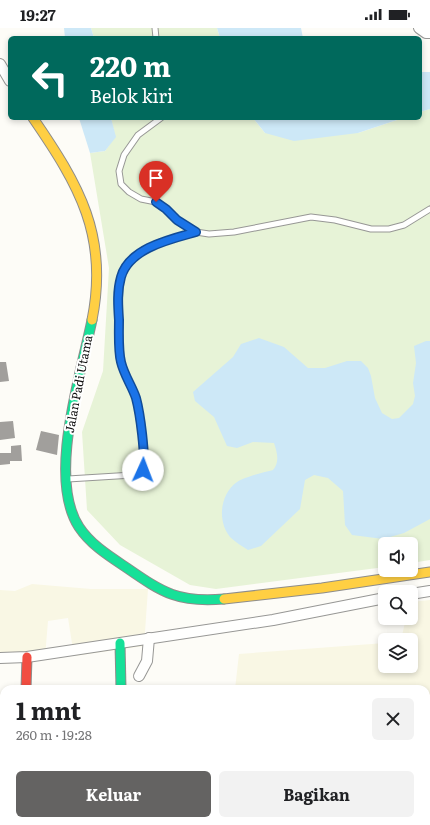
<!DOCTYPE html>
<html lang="id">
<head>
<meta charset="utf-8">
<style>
  :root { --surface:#fff; --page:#f2f2f2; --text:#202124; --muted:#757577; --accent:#646362 }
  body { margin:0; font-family:Literata,serif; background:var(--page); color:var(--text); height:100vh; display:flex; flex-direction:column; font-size:15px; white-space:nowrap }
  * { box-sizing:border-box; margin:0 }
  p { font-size:13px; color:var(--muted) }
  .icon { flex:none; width:22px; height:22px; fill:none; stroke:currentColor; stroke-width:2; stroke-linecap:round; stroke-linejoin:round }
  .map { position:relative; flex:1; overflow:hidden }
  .drawer { position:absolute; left:0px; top:657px; width:430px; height:140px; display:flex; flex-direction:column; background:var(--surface); border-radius:12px 12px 0 0; box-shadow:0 2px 6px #0003 }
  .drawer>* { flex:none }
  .guide { position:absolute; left:8px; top:8px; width:414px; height:84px; border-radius:6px; box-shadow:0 2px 6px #0003; background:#00695c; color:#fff; overflow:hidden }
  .controls { position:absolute; left:378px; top:509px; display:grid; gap:8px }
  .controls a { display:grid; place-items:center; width:40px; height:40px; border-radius:6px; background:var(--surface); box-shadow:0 2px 6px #0003; font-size:20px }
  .pin { position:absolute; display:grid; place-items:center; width:34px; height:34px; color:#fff; margin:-41px -17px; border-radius:50% 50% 50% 0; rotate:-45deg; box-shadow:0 0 4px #0007 }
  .pin .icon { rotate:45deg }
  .me { position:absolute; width:44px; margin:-22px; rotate:2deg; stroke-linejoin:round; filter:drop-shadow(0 0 3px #0008) }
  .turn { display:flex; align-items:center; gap:14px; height:84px; padding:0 16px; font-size:18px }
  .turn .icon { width:52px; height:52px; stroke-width:2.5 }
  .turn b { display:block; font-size:28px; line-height:34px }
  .round { display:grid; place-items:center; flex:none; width:42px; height:42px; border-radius:6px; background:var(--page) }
  .overview { display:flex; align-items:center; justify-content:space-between; height:68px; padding:0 16px }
  h1 { font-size:24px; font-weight:700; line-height:30px }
  .action { display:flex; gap:8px; margin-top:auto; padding:8px 16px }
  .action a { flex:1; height:46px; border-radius:6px; background:var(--accent); color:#fff; font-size:16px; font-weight:700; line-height:46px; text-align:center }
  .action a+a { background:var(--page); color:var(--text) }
  .status { display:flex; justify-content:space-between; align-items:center; height:28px; padding:0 20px; background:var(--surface); direction:ltr }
  .status svg { height:11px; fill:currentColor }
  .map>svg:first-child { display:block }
  .farmland { fill:#f9f7e4 }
  .green { fill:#e7f3d7 }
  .water { fill:#cde8f7 }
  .building { fill:#a19f9c }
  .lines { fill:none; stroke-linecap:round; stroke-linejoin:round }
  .lane-casing { stroke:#979795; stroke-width:7 }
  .street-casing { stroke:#979795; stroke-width:12 }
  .fast-casing { stroke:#8e8d8b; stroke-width:11 }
  .slow-casing { stroke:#8e8d8b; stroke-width:11 }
  .jam-casing { stroke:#8e8d8b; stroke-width:11 }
  .lane { stroke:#fffffe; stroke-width:5 }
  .street { stroke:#fffffe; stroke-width:10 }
  .fast { stroke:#16e098; stroke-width:9 }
  .slow { stroke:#ffcf43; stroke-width:9 }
  .jam { stroke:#f24e42; stroke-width:9 }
  .route-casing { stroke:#114b97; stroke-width:10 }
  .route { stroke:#1a73e8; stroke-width:7 }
  .labels { text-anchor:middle; stroke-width:4; stroke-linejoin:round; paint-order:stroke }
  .street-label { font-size:12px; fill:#111; stroke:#fff }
</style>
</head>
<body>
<div class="status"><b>19:27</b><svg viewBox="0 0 49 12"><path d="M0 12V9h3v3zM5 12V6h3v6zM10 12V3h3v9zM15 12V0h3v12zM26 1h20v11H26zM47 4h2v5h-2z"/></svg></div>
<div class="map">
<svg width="430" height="797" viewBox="0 0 430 797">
  <rect width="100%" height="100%" fill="#fdfcf7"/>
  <!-- farmland -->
  <g class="farmland">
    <polygon points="32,556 91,561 148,561 144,618 74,628 68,590 48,593 45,629 0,631 0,562 15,563"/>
    <polygon points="430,572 430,797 12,797 12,793 426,793 426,661 235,661 239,626 385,615 385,638 411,638 411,612 401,612 406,590 411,590 411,574"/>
  </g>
  <!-- green -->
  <g class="green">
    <polygon points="91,0 217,0 220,10 94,10"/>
    <polygon points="430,81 430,532 411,535 411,516 385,516 385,539 216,561 190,557 120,517 87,482 82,404 103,343 109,240 90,125 105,123 115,109 111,90 253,90 265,105 358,105 403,90 420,90 420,84"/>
  </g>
  <!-- water -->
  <g class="water">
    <polygon points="64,0 91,0 94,10 65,10"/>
    <polygon points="217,0 301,0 303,10 220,10"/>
    <polygon points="420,44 430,44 430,81 420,84"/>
    <polygon points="79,90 111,90 116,109 105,123 90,125"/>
    <polygon points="253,90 403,90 358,105 294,113 265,105"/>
    <path d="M259,310L284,319L308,340H325L347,333H361L368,340L371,348L375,370L382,385L392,391L399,390L413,376L415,368L413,355L416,335L414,318L426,313H430V491L404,505L383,511L352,507L345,497L343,463L328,450L314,447L305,452L300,481L261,518L248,522C242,518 235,514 230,509C217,493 220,466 237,454C244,449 265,444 273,442C280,434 277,424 274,415L253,414L237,420L227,418L214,389L195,373L193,364L233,329L241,316Z"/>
  </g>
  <!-- building -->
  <g class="building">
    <polygon points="0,334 6,334 9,353 0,354"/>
    <polygon points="13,393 15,410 0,412 0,394"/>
    <polygon points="41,403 59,407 57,427 36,422"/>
    <polygon points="21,417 22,433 10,433 10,436 0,437 0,425 11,425 11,418"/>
  </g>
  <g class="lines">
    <!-- lane casing -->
    <g class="lane-casing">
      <g id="lane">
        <polyline points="155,0 156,10"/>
        <polyline points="161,90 138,107 124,127 119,143 121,156 129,164 141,171 156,174 166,181 177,192 196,204"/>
        <polyline points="68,451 133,447 139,445 143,442 145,435 144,424 136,370 120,333 118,270 121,248 130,233 146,221 160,214 196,204 209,206 234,204 311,189 335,192 371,201 389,201 404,197 430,181"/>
      </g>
    </g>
    <!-- street casing -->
    <g class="street-casing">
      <g id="street">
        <polyline points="419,0 426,5 430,5"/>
        <polyline points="0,36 10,53"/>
        <polyline points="411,566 430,563"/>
        <polyline points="0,630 27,629 273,592 385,570"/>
        <polyline points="139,648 147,633 149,610"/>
        <polyline points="20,793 20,797"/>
      </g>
    </g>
    <!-- fast casing -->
    <g class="fast-casing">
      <g id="fast">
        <path d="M92,292C81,346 47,450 79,499C91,517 109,528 127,540C163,565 179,575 224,571"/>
        <polyline points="120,615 121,661"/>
      </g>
    </g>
    <!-- slow casing -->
    <g class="slow-casing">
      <g id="slow">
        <path d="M33,90C79,157 109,208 92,292"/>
        <polyline points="224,571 322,560 430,544"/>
      </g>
    </g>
    <!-- jam casing -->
    <g class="jam-casing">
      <polyline id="jam" points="26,661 27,629"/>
    </g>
    <!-- lane -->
    <use href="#lane" class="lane"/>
    <!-- street -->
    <use href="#street" class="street"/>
    <!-- fast -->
    <use href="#fast" class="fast"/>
    <!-- slow -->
    <use href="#slow" class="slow"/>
    <!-- jam -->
    <use href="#jam" class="jam"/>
  </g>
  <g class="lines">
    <!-- route casing -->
    <g class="route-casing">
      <path id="route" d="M143,442C146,428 140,385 136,370C132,358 124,347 121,334C118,322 119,304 119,292C118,277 117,263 121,249C129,220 171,211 196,204L177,192L166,181L156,174"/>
    </g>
    <!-- route -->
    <use href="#route" class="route"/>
  </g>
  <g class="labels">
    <!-- street labels -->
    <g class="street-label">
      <text transform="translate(79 356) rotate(-79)" y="4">Jalan Padi Utama</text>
    </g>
  </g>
</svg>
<div class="controls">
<a><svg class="icon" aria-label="sound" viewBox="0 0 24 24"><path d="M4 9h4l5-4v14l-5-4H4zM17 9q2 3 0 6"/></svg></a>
<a><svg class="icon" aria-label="search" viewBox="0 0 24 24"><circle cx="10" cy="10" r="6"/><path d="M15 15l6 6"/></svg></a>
<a><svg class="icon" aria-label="layers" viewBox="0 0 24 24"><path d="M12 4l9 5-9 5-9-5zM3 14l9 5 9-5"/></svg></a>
</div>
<div class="pin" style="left:156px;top:174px;background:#d93025"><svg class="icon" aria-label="arrive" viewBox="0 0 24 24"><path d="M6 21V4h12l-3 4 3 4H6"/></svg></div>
<svg class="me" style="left:143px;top:442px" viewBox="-20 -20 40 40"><circle r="19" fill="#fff"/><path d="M0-13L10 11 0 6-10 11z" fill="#1a73e8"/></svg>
<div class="guide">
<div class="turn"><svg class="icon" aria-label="left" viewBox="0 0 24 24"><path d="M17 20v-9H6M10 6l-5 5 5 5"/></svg><div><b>220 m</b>Belok kiri</div></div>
</div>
<section class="drawer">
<div class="overview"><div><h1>1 mnt</h1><p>260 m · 19:28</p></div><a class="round"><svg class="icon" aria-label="close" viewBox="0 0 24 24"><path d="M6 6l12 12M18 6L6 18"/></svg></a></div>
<div class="action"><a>Keluar</a><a>Bagikan</a></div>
</section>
</div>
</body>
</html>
